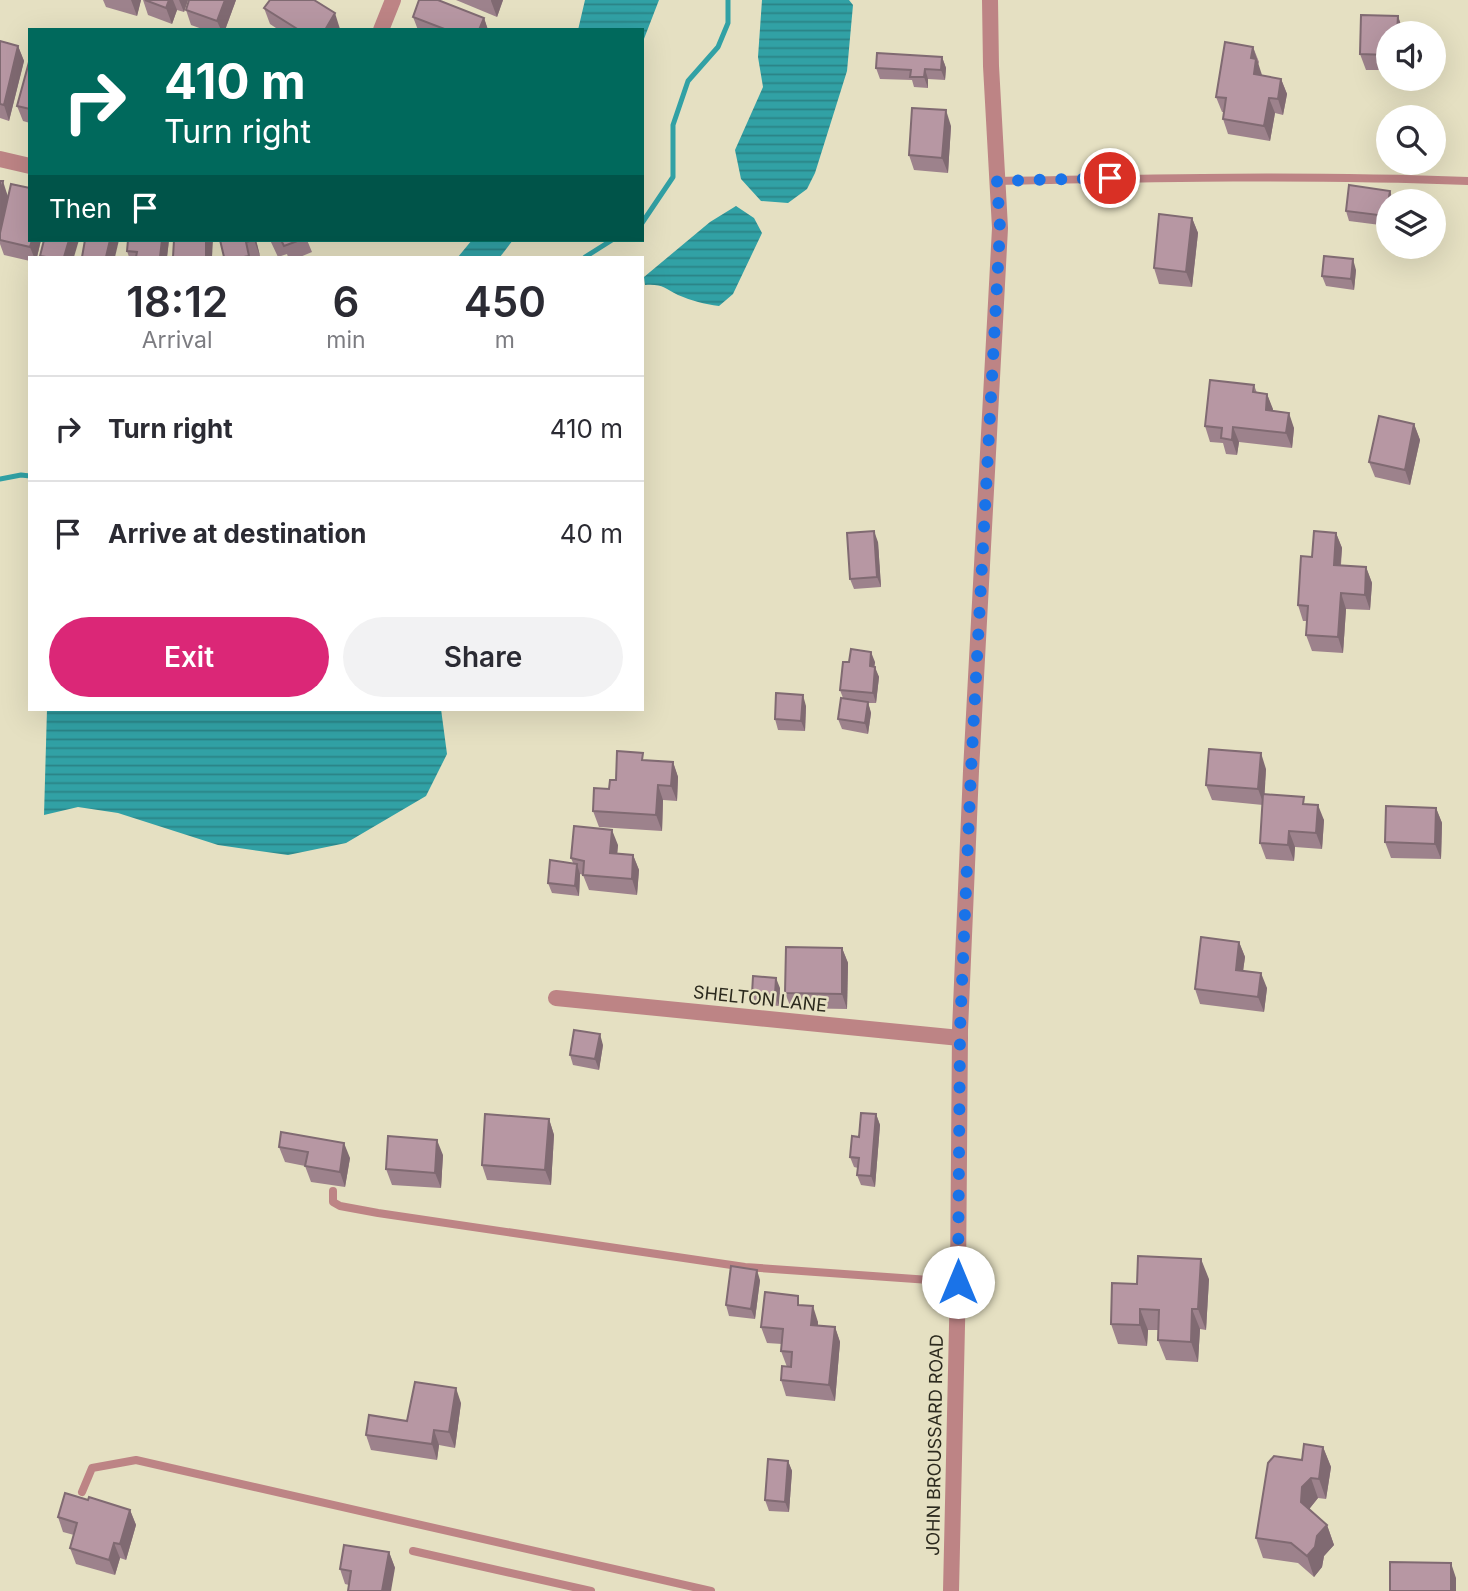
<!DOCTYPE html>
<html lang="en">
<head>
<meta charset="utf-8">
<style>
  :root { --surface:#fff; --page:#f2f2f3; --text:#2b2b33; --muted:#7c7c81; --line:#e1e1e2; --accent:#db2777 }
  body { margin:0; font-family:Inter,sans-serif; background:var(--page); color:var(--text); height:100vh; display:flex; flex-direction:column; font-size:26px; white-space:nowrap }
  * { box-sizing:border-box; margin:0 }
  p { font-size:23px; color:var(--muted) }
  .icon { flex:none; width:38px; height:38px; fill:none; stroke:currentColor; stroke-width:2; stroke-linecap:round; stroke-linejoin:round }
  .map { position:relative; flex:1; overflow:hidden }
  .side { position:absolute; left:28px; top:256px; width:616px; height:455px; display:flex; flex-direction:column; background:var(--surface); border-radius:0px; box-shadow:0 7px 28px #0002 }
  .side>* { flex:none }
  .guide { position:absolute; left:28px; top:28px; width:616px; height:214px; border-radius:0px; box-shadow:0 7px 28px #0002; background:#00695c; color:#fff; overflow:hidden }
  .controls { position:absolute; left:1376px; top:21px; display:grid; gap:14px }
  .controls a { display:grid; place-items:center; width:70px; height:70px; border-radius:50%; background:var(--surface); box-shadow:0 7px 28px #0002; font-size:35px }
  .pin { position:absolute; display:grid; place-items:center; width:60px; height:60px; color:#fff; margin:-30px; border:4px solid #fff; border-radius:50%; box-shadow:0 2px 7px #0007 }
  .me { position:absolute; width:77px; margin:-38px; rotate:0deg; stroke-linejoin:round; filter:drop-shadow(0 0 5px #0008) }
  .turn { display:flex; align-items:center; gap:24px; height:147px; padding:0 21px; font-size:32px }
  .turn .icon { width:91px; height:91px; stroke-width:2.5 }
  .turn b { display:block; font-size:49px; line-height:60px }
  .then { display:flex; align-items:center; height:66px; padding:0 21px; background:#0003; gap:14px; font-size:26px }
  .eta { display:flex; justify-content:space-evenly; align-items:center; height:119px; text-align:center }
  .eta b { font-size:42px; font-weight:600; line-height:49px }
  .action { display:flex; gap:14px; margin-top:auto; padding:14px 21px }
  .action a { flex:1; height:80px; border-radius:42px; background:var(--accent); color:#fff; font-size:28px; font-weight:600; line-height:80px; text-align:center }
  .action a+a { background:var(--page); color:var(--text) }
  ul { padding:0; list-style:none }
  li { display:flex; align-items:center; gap:21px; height:105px; padding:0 21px; border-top:2px solid var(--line) }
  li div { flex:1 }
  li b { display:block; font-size:26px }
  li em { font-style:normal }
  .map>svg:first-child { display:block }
  .water { fill:url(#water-rules) }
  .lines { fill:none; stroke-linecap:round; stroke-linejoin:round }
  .stream { stroke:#31a1a5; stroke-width:5 }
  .lane { stroke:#bd8485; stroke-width:8 }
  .street { stroke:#bd8485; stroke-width:16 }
  .wall { fill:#9d828c }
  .shaded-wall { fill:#806a72 }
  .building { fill:#b797a3; stroke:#806a72; stroke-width:2 }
  .route { stroke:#1a73e8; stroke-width:12; stroke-dasharray:0 21.6 }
  .labels { text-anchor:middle; stroke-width:5; stroke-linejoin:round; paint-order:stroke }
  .street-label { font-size:18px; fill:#2c2a1e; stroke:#e5e0c2 }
</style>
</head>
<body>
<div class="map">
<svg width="1468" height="1591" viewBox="0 0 1468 1591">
  <defs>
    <pattern id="water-rules" width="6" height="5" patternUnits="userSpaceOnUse" patternTransform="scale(1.75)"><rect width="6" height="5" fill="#31a1a5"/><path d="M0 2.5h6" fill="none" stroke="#2a8386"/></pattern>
  </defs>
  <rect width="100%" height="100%" fill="#e5e0c2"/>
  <!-- water -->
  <g class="water">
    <polygon points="585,0 659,0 642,44 642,30 578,30"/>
    <polygon points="762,0 849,0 853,5 847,71 815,173 807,189 788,203 761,201 741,179 735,150 763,87 758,57"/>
    <path d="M736,206L754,218L762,233L733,294L719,306C704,304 692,301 678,295C664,288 663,284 645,285L644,277L710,222Z"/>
    <polygon points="472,240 513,240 500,257 458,257"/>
    <polygon points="47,709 441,709 447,754 426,796 346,843 288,855 218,845 118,813 78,807 44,815"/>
  </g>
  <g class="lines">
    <!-- stream -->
    <g class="stream">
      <polyline points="642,223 673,177 673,125 688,81 718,47 728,23 728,0"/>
      <polyline points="585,257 612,240"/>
      <polyline points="0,479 21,475 30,476"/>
    </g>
    <!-- lane -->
    <g class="lane">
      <path d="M997,181C1154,178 1311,175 1468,181"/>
      <polyline points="333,1191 333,1202 340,1206 378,1213 745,1267 958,1282"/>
      <polyline points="82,1492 92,1468 136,1460 711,1591"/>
      <polyline points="413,1551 591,1591"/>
    </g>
    <!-- street -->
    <g class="street">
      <polyline points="381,30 393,0"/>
      <polyline points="0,159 30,166"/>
      <polyline points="556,998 960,1038"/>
      <polyline points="951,1591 958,1282 960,1030 971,771 1000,228 991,66 990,0"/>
    </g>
  </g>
  <!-- wall -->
  <g class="wall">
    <polygon points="103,0 141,0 137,16 106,7"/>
    <polygon points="143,0 188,0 184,12 177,10 172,24 148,15"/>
    <polygon points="236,0 225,30 205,30 191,25 186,10"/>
    <polygon points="456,0 503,0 497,17"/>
    <polygon points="264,8 340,29 340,30 279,30 270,24"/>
    <polygon points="1398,16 1403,33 1388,33 1388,70 1366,70 1360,54"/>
    <polygon points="413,17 484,18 488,30 418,30"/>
    <polygon points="0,41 18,46 24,61 9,121 0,118"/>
    <polygon points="1253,47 1259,62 1258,65 1261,76 1281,79 1287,94 1283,115 1275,113 1270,141 1228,134 1223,119 1224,112 1222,112 1216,97"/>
    <polygon points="942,57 946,68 945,80 928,79 928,88 914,87 912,80 880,79 876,68"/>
    <polygon points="30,62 30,123 23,121 17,106"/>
    <polygon points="951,126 948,173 914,170 909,155"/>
    <polygon points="0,181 8,196 41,240 37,257 30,257 30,261 4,255 0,244"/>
    <polygon points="1390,191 1393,201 1388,201 1388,226 1349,221 1346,211"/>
    <polygon points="1192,218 1198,233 1192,287 1159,284 1154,268"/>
    <polygon points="169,240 167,257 129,257 127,251"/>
    <polygon points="220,240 256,240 260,256 253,257 224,257"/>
    <polygon points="270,240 307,240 312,252 300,257 288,257 287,254 278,257"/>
    <polygon points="1356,270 1354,290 1326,286 1322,276"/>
    <polygon points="1254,385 1257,393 1267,394 1273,411 1294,428 1292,448 1239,442 1237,455 1226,454 1223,443 1210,442 1205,426"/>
    <polygon points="1414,424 1420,440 1410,485 1375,477 1369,462"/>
    <polygon points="1336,533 1342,548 1341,565 1366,567 1372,583 1370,610 1346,609 1343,653 1312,651 1306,635 1307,621 1303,621 1298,605 1312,557"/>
    <polygon points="878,542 881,587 854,589 850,579"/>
    <polygon points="849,662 875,662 874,667 879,677 876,703 868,703 871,713 868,734 842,729 838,719 843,698 840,690"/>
    <polygon points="806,706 805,731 778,730 775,719"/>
    <polygon points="646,760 673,762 678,777 677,801 663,800 662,831 599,827 593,811 616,780"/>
    <polygon points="1266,769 1264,794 1306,804 1324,820 1322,849 1295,847 1294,861 1266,859 1260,843 1263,805 1212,800 1206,785"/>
    <polygon points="1436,808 1442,823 1441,859 1391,858 1385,842"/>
    <polygon points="618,845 617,853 633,855 639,870 637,895 589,890 583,875 580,874 579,896 552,893 548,883 573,863 571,858"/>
    <polygon points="1239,942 1245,957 1243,971 1267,988 1264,1012 1200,1004 1195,989"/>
    <polygon points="842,948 848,963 847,1009 791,1008 785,993"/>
    <polygon points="780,988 779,1006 756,1004 752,994"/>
    <polygon points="603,1045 599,1070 573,1065 570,1055"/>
    <polygon points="876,1114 880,1125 875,1187 861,1185 857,1175 858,1168 854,1167 850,1157 859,1137"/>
    <polygon points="549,1119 554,1135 551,1185 487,1180 482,1165"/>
    <polygon points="279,1147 350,1158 345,1187 311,1182 305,1166 285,1162"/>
    <polygon points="443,1155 441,1188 392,1185 386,1169"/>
    <polygon points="1209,1279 1206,1330 1200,1329 1198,1362 1166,1360 1158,1340 1158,1330 1148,1330 1147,1346 1118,1344 1111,1324 1137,1284"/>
    <polygon points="760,1280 755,1319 729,1316 726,1305"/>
    <polygon points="802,1305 818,1322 818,1325 835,1327 840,1342 835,1401 786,1396 781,1380 787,1367 781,1351 782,1344 767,1343 761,1327"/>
    <polygon points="461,1403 455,1448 439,1445 437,1460 371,1450 366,1435"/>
    <polygon points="1323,1447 1331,1467 1326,1499 1318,1498 1310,1508 1310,1510 1327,1525 1334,1545 1324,1556 1322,1567 1314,1577 1298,1563 1263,1558 1256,1538 1302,1460"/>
    <polygon points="788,1461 792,1471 789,1512 769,1511 765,1500"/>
    <polygon points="88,1500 130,1510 136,1525 126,1560 120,1558 115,1575 76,1564 70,1548 74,1535 63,1532 58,1517"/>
    <polygon points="389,1552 395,1568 349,1585 345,1584 340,1569"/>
  </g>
  <!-- shaded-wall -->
  <g class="shaded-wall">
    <polygon points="131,0 141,0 137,16"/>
    <polygon points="169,0 173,0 177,10 172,24 166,8"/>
    <polygon points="179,0 188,0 184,12"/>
    <polygon points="225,0 236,0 225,30 221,30 217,21"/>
    <polygon points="491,0 503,0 497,17 491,1"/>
    <polygon points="335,13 340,29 340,30 325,30"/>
    <polygon points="1398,16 1403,31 1403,33 1397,33"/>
    <polygon points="484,18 488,30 479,30"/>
    <polygon points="18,46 24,61 9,121 4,105"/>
    <polygon points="1253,47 1262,75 1259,90 1254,74 1251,58"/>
    <polygon points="942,57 946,68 945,80 941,70"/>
    <polygon points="925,69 928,79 928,88 924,77"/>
    <polygon points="1281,79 1287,94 1283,115 1278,99"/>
    <polygon points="1269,98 1275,113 1270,141 1264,126"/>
    <polygon points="946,110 951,126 948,173 942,158"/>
    <polygon points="3,181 8,197 0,236 0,194"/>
    <polygon points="1390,191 1393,201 1388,201"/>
    <polygon points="1192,218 1198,233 1192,287 1186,272"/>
    <polygon points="32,240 41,240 37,257 34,257 30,247"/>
    <polygon points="69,240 79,240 74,257 64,257"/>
    <polygon points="110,240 119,240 115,257 106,257"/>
    <polygon points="162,240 169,240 167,257 160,257"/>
    <polygon points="206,240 213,240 212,257 206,257"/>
    <polygon points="254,240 256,240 260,256"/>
    <polygon points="1353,259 1356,270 1354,290 1351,279"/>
    <polygon points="1267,394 1273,409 1271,425 1266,410"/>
    <polygon points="1289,413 1294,428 1292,448 1286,433"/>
    <polygon points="1414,424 1420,440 1410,485 1405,470"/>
    <polygon points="1233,427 1239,442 1237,455 1232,440"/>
    <polygon points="874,531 878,542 881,587 877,577"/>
    <polygon points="1336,533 1342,548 1339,580 1334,565"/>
    <polygon points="1366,567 1372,583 1370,610 1365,595"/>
    <polygon points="1341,593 1346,609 1343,653 1338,637"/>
    <polygon points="871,652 875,662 873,677 870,666"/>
    <polygon points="875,667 879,677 876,703 873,693"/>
    <polygon points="803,695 806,706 805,731 801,721"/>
    <polygon points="868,702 871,713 868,734 865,723"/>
    <polygon points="1261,753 1266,769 1264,805 1258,789"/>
    <polygon points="673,762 678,777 677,801 671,786"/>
    <polygon points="658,785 663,800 662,831 656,815"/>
    <polygon points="1318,805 1324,820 1322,849 1316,833"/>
    <polygon points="1436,808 1442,823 1441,859 1435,844"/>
    <polygon points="612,830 618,845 616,868 610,853"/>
    <polygon points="1289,831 1295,847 1294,861 1288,845"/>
    <polygon points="633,855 639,870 637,895 632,879"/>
    <polygon points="577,864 580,874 579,896 575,886"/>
    <polygon points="1239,942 1245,957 1241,985 1236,970"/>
    <polygon points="842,948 848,963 847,1009 842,994"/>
    <polygon points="1261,973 1267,988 1264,1012 1258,997"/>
    <polygon points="776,978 780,988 779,1006 775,995"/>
    <polygon points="600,1034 603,1045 599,1070 595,1059"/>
    <polygon points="876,1114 880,1125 875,1187 871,1176"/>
    <polygon points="549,1119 554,1135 551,1185 545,1170"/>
    <polygon points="437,1140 443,1155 441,1188 435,1173"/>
    <polygon points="344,1143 350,1158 345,1187 340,1172"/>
    <polygon points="1201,1259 1209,1279 1206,1330 1198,1309"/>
    <polygon points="757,1270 760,1280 755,1319 751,1309"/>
    <polygon points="813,1306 818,1322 817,1340 811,1325"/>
    <polygon points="1140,1309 1148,1330 1147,1346 1140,1325"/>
    <polygon points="1192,1309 1200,1329 1198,1362 1191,1342"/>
    <polygon points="835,1327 840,1342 835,1401 829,1385"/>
    <polygon points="456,1388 461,1403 455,1448 449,1432"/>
    <polygon points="434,1430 439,1445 437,1460 432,1444"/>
    <polygon points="1323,1447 1331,1467 1326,1499 1319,1479"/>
    <polygon points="788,1461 792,1471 789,1512 785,1502"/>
    <polygon points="1311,1478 1318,1498 1310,1508 1308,1522 1301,1502 1302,1487"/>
    <polygon points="130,1510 136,1525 126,1560 120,1544"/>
    <polygon points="1327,1525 1334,1545 1324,1556 1322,1567 1314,1577 1307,1556 1317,1536"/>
    <polygon points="114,1543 120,1558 115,1575 109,1560"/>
    <polygon points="389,1552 395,1568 391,1591 382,1591"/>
    <polygon points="1451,1563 1456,1578 1456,1591 1451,1591"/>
  </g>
  <!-- building -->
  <g class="building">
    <polygon points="145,0 169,0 166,8"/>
    <polygon points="189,0 225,0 217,21 186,10"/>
    <polygon points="270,0 314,0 335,13 325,30 299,30 264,8"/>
    <polygon points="419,0 438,0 484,18 479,30 447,30 413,17"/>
    <polygon points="1361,15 1398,16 1397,33 1388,33 1388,55 1360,54"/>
    <polygon points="0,41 18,46 4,105 0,104"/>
    <polygon points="1225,42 1253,47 1251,58 1256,59 1254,74 1281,79 1278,99 1269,98 1264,126 1223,119 1226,98 1216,97"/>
    <polygon points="877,53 942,57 941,70 925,69 924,77 910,77 911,70 876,68"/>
    <polygon points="29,62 30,62 30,109 17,106"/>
    <polygon points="912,108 946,110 942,158 909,155"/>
    <polygon points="0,181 3,181 0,194"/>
    <polygon points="11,184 30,188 30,240 32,240 30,247 0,240 0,233"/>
    <polygon points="1349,185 1390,191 1386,216 1346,211"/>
    <polygon points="1159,214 1192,218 1186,272 1154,268"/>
    <polygon points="44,240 69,240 64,257 46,257 40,256"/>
    <polygon points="85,240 110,240 106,257 82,257"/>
    <polygon points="128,240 162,240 160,257 136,257 137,252 127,251"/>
    <polygon points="174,240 206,240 206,257 173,257"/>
    <polygon points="220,240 254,240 246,242 249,256 244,257 224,257"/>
    <polygon points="281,240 300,240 284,246"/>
    <polygon points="1324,256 1353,259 1351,279 1322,276"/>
    <polygon points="1210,380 1254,385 1253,392 1267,394 1266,410 1289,413 1286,433 1233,427 1232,440 1221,438 1222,428 1205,426"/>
    <polygon points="1379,416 1414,424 1405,470 1369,462"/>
    <polygon points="874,531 877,577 850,579 847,533"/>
    <polygon points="1314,531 1336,533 1334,565 1366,567 1365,595 1341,593 1338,637 1306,635 1308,606 1298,605 1301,556 1312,557"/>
    <polygon points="851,649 871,652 870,666 875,667 873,693 840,690 843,662 849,662"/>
    <polygon points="776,693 803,695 801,721 775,719"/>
    <polygon points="841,698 868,702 865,723 838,719"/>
    <polygon points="1209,749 1261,753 1258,789 1206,785"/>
    <polygon points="617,751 643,753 642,760 673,762 671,786 658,785 656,815 593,811 594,788 609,789 610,780 616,780"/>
    <polygon points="1263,794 1304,797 1303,804 1318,805 1316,833 1289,831 1288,845 1260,843"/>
    <polygon points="1386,806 1436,808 1435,844 1385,842"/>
    <polygon points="574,826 612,830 610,853 633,855 632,879 583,875 584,861 571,858"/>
    <polygon points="550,860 577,864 575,886 548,883"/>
    <polygon points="1201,937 1239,942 1236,970 1261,973 1258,997 1195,989"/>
    <polygon points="786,947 842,948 842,994 785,993"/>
    <polygon points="753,976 776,978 775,995 752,994"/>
    <polygon points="574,1030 600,1034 595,1059 570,1055"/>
    <polygon points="861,1113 876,1114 871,1176 857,1175 859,1158 850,1157 852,1136 859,1137"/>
    <polygon points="485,1114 549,1119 545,1170 482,1165"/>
    <polygon points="281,1132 344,1143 340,1172 305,1166 308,1152 279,1147"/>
    <polygon points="388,1136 437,1140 435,1173 386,1169"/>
    <polygon points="1138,1256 1201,1259 1198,1309 1192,1309 1191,1342 1158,1340 1159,1310 1140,1309 1140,1325 1111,1324 1112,1283 1137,1284"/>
    <polygon points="731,1266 757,1270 751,1309 726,1305"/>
    <polygon points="765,1292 798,1296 798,1305 813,1306 811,1325 835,1327 829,1385 781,1380 782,1366 791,1367 792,1352 781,1351 783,1329 761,1327"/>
    <polygon points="415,1382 456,1388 449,1432 434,1430 432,1444 366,1435 369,1415 407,1421"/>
    <polygon points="1304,1444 1323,1447 1319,1479 1311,1478 1302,1487 1301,1502 1327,1525 1317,1536 1315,1547 1307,1556 1291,1543 1256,1538 1268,1463 1274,1456 1302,1460"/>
    <polygon points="768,1459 788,1461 785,1502 765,1500"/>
    <polygon points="65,1493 88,1500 89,1497 130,1510 120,1544 114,1543 109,1560 70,1548 77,1523 58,1517"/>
    <polygon points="344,1545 389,1552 382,1591 348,1591 351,1571 340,1569"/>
    <polygon points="1390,1562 1451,1563 1451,1591 1390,1591"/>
  </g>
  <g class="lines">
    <!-- route -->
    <polyline class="route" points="958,1282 960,1030 971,771 1000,228 997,181 1110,178"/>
  </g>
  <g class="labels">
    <!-- street labels -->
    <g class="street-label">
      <text transform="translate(760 999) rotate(6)" y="6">SHELTON LANE</text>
      <text transform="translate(935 1445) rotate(-89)" y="6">JOHN BROUSSARD ROAD</text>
    </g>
  </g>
</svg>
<div class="controls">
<a><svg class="icon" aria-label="sound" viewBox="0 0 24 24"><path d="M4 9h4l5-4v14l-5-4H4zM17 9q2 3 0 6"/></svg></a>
<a><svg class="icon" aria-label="search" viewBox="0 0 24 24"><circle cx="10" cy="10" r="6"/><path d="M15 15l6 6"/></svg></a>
<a><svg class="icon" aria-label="layers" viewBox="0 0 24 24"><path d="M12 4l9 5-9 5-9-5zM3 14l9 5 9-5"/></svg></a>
</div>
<div class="pin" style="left:1110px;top:178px;background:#d93025"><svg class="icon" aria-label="arrive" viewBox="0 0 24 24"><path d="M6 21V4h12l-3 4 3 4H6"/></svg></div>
<svg class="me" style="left:958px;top:1282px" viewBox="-20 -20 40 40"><circle r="19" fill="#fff"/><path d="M0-13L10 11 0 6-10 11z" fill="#1a73e8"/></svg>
<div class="guide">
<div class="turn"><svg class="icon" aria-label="right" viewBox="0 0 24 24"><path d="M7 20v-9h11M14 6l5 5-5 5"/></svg><div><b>410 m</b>Turn right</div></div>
<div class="then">Then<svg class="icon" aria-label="arrive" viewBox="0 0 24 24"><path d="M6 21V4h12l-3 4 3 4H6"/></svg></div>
</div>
<section class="side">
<div class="eta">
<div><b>18:12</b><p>Arrival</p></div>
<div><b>6</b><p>min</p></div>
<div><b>450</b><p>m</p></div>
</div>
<ul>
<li><svg class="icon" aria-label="right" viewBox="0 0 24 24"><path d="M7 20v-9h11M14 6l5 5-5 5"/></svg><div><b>Turn right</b></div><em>410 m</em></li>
<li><svg class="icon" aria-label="arrive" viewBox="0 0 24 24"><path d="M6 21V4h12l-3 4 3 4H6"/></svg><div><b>Arrive at destination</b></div><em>40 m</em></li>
</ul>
<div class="action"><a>Exit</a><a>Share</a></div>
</section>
</div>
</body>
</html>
